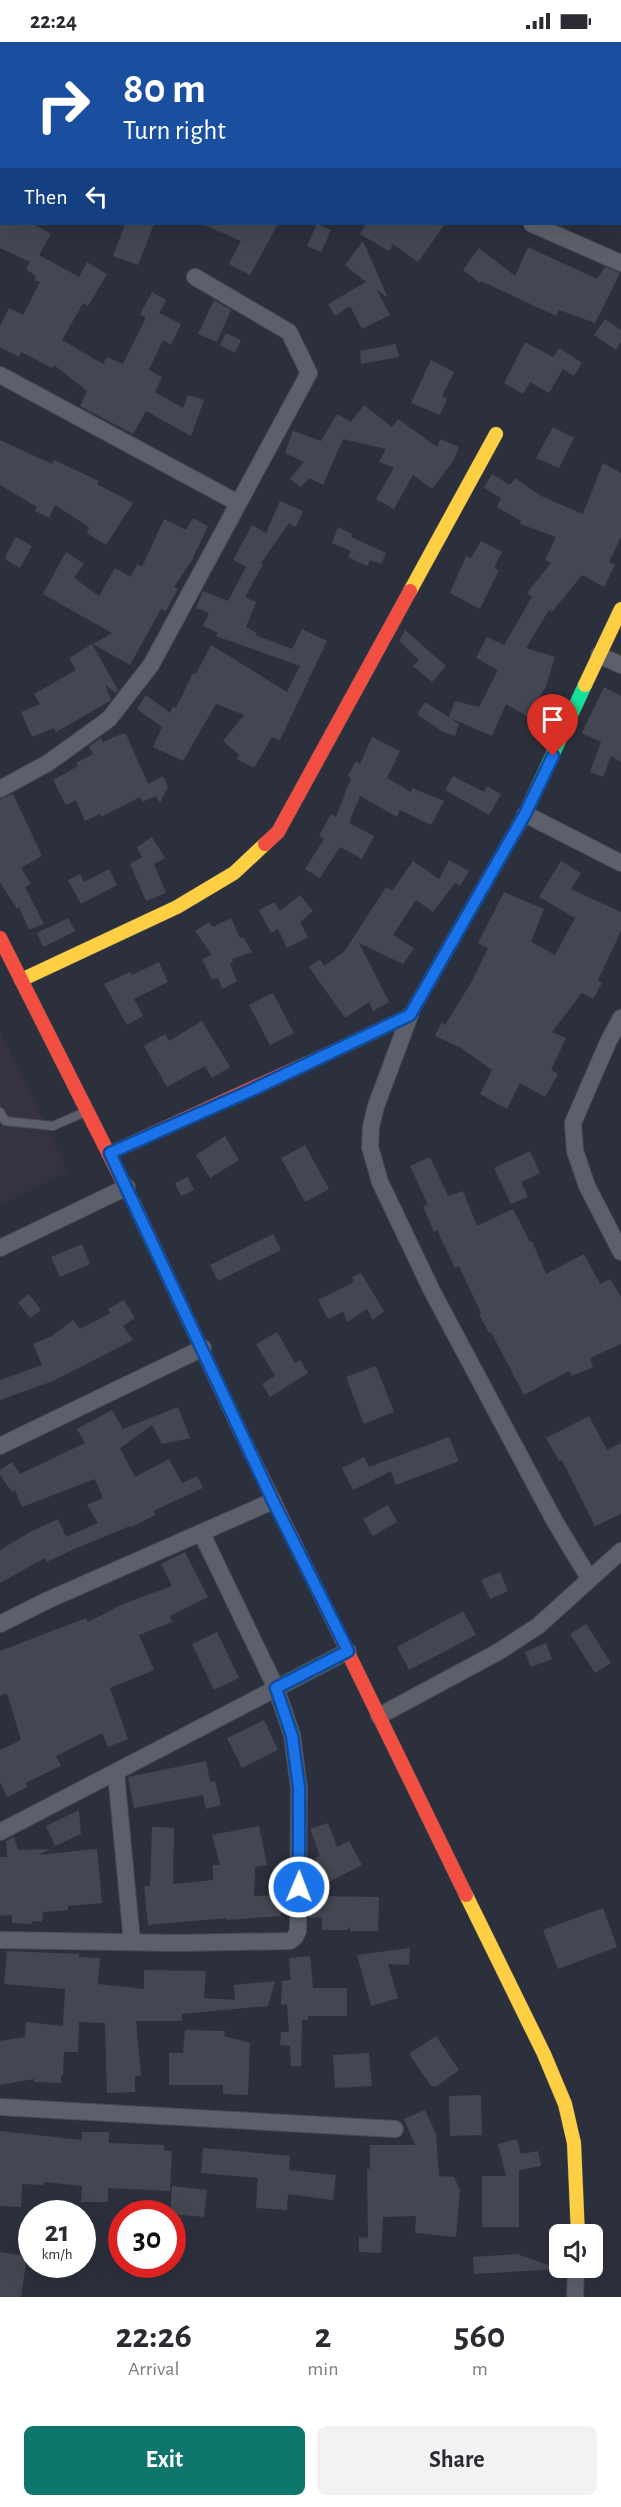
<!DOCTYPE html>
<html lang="en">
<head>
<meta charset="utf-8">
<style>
  :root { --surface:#fff; --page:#f2f2f3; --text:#2b2b33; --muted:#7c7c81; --accent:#0f766e }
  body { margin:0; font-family:"Alegreya Sans",sans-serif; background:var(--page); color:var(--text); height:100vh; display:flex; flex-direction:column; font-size:22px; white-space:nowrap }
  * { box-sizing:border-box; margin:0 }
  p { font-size:20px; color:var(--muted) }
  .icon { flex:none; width:33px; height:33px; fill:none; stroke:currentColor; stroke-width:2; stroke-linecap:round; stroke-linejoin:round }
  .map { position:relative; height:2255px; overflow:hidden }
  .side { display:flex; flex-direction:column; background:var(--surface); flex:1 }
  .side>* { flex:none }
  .banner { position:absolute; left:0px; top:0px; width:621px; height:183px; box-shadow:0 6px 24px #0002; background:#1a4fa0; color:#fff; overflow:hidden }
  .tools { position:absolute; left:549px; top:2182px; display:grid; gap:12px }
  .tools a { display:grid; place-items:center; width:54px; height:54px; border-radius:9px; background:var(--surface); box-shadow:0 6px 24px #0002; font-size:30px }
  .speed { position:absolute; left:18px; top:2158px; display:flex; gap:12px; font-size:30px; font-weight:700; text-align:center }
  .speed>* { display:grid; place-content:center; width:78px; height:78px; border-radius:50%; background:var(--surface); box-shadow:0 6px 24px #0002; line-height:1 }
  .speed small { font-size:15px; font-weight:400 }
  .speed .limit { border:9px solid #d22; background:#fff; color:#111 }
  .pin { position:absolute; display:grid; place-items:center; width:51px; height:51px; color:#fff; margin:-62px -26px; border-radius:50% 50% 50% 0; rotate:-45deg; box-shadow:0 0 6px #0007 }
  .pin .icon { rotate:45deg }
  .me { position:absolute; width:66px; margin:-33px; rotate:1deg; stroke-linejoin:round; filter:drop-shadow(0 0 4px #0008) }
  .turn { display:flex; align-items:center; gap:21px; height:126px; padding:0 24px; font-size:27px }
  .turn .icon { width:78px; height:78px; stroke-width:2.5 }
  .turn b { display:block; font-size:42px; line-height:51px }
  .then { display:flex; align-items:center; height:57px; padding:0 24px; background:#0003; gap:12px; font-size:22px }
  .eta { display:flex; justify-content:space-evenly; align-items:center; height:102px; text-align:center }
  .eta b { font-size:36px; font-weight:700; line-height:42px }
  .button { display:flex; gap:12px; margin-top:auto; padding:12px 24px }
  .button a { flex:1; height:69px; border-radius:9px; background:var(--accent); color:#fff; font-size:24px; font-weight:700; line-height:69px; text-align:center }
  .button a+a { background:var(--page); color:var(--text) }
  .status { display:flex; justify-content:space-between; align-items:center; height:42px; padding:0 30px; background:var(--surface); direction:ltr }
  .status svg { height:16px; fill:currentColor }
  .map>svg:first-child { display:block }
  .medical { fill:#363143 }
  .building { fill:#444752 }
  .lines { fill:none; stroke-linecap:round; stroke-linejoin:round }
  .lane-casing { stroke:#484c56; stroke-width:10 }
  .street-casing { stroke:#484c56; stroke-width:18 }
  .fast-casing { stroke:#484c56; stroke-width:15 }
  .slow-casing { stroke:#484c56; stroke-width:15 }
  .jam-casing { stroke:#484c56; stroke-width:15 }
  .lane { stroke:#5d606a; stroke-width:8 }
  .street { stroke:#5d606a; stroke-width:16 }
  .fast { stroke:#16e098; stroke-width:14 }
  .slow { stroke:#ffcf43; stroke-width:14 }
  .jam { stroke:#f24e42; stroke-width:14 }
  .route-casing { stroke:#114b97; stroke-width:15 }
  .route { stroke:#1a73e8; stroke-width:10 }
</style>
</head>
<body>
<div class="status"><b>22:24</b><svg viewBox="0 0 49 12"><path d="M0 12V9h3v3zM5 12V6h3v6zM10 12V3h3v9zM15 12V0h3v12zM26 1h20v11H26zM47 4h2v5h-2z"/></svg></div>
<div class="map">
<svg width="621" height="2255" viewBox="0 0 621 2255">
  <rect width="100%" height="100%" fill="#2c303d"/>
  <!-- medical -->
  <polygon class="medical" points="0,990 68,1130 0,1164"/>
  <!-- building -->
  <g class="building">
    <polygon points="0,182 33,182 51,192 39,213 79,235 87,220 107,232 88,264 83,261 62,298 103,322 107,315 123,322 146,276 140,272 152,250 166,258 159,271 181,282 171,303 163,298 149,328 162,335 155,350 183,366 188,353 204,358 191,394 146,369 133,392 80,364 87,349 54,323 52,326 21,310 19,315 0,305 0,284 9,266 23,273 40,240 34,238 36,234 26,227 30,220 0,206"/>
    <polygon points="125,182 154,182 138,223 113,214"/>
    <polygon points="202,182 278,182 250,233 229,222 241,199"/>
    <polygon points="317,182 331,188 321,210 307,204"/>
    <polygon points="366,182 445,182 418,220 393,202 389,209 360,192"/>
    <polygon points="363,199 388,256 377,248 390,273 362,287 350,264 335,274 328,262 366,240 345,223"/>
    <polygon points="528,205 597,237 605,225 620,231 595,281 559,268 556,274 481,239 480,241 463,228 479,206 515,234"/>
    <polygon points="214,258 231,268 217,300 198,292"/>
    <polygon points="605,277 621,288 621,300 616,308 594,293"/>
    <polygon points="226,291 241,298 235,311 220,303"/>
    <polygon points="525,300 553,315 559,306 582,321 574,334 563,327 549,351 530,340 523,352 504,341"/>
    <polygon points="396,302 399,315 361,322 360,309"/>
    <polygon points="431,318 454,330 442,354 447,357 440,373 411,361"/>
    <polygon points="364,363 392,385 398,377 437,405 440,397 459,405 453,419 432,447 413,433 394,467 376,457 394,426 379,420 386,407 343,397 323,443 309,436 301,445 290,437 304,420 285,411 293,389 321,399 337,372 351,380"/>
    <polygon points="553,385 574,396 559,426 536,416"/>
    <polygon points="0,398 52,422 54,418 99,439 97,442 133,461 106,503 87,491 89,485 55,463 49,476 35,469 37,465 0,443"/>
    <polygon points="603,421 621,431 621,495 609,520 615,523 604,545 582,533 552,570 549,568 526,606 555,615 546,644 529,675 506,662 492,694 450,676 459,682 455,694 443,690 417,672 425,660 449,675 455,659 479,665 498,628 476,616 487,595 504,603 532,555 527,551 551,521 545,518 556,495 520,482 521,479 497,465 501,456 484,446 492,432 510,443 515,436 541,454 583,472"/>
    <polygon points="280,459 303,469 296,485 289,481 261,521 263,522 245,555 256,560 246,585 257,591 255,593 292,607 302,587 327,599 280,698 272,695 254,726 237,717 239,713 223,699 244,673 216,662 183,719 153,705 162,685 137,667 146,653 170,671 173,665 176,666 193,631 196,632 211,603 287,650 300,624 216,594 218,591 203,584 209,571 196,566 203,549 228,559 246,525 233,518 252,483 266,491"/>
    <polygon points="193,476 208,484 192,518 174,545 178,547 166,569 161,567 130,623 93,602 112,591 43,552 66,510 84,522 74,536 99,554 115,526 131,535 137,522 142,525 164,477 186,488"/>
    <polygon points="338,485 352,492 351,495 386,511 381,522 370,518 367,524 348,515 351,509 332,501"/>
    <polygon points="16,495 32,504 20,526 6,518 6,513"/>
    <polygon points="481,499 502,510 494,526 499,528 480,567 450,551 466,514 471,516"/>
    <polygon points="405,588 446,624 432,640 413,624 419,618 399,599"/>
    <polygon points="92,602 118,648 116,651 105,643 111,657 110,659 56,690 54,686 32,695 21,670 40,662 34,652 76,628 69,616"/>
    <polygon points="604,645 621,654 621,720 611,714 603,735 590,730 601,700 582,691"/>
    <polygon points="121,692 126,692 148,742 163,734 168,745 160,761 156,754 142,760 140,755 101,775 100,772 85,779 76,758 66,763 53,738 78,724 76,721 93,712 89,704 101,696 103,700"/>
    <polygon points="372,695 400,709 387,736 411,750 412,746 444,759 431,783 400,768 397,775 360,754 349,781 374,794 362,817 340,805 320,836 305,827 324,797 319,794 331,772 336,775 351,736 348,734 356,719 360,722"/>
    <polygon points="453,734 484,750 487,744 501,752 489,773 445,748"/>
    <polygon points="13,752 42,814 21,826 31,842 25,845 44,882 29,888 19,865 17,867 0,840 0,757"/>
    <polygon points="152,795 165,816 154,822 166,851 146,859 130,822 142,815 137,805"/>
    <polygon points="449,818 469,829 460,844 455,841 433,870 416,858 393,893 414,906 403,922 359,901 389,960 373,969 369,960 345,976 309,925 320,917 324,924 344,910 386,845 392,849 413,819 439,837"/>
    <polygon points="561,819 581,831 571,847 621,870 621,889 598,938 602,941 593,957 582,951 552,990 566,996 551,1028 558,1032 545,1055 520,1041 507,1067 480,1052 492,1028 461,1006 435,994 441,981 445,983 472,939 488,906 478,901 504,850 544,867 531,900 555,913 575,876 539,855"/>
    <polygon points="109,827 117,843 81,862 68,838 80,832 84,840"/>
    <polygon points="300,853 313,869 300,880 308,895 287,906 278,887 271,891 259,868 275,860 280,869"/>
    <polygon points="68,876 75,889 43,905 37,891"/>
    <polygon points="231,876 240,896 243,895 252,910 232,917 233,920 230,922 237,939 222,947 218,936 212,938 202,917 212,913 195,889 209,880 213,885"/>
    <polygon points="159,920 168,940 134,957 143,974 127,983 104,942 130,930 132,933"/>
    <polygon points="273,951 294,991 270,1003 249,963"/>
    <polygon points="202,979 230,1025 212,1036 205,1024 167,1045 144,1004 165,992 169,999"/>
    <polygon points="225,1094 239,1118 210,1136 196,1113"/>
    <polygon points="305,1103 329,1147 305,1160 281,1116"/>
    <polygon points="530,1109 540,1131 521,1140 528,1155 511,1162 494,1126"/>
    <polygon points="430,1115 448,1154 463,1149 477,1184 513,1167 530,1200 532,1199 546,1232 584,1212 600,1242 610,1237 621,1255 621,1302 590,1316 593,1325 572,1334 569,1329 524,1353 491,1290 489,1291 479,1272 481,1271 459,1224 455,1226 437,1188 434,1190 423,1164 428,1163 410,1124"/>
    <polygon points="188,1135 194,1148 181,1154 175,1141"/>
    <polygon points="273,1192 281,1208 218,1239 210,1223"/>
    <polygon points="82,1202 90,1222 60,1235 51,1215"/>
    <polygon points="361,1231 384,1269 373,1278 367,1267 347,1280 343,1270 328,1277 318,1258 354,1240 352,1235"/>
    <polygon points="29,1252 41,1268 30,1276 18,1260"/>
    <polygon points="124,1258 135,1276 123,1284 133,1298 53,1339 0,1358 0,1338 42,1323 33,1302 52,1294 73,1278 80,1287 110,1271 108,1267"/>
    <polygon points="277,1290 295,1321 300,1318 308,1331 270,1355 262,1342 275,1334 256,1302"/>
    <polygon points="376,1324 394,1370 364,1382 346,1335"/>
    <polygon points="178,1365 190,1396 162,1402 152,1383 120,1406 135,1435 169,1417 182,1441 197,1434 203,1446 153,1469 155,1473 131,1485 130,1484 72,1508 47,1520 45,1516 0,1541 0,1508 32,1489 58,1477 66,1495 98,1481 87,1463 103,1456 95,1437 22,1465 15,1448 12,1450 0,1433 0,1428 12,1420 20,1432 85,1401 77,1387 112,1368 123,1387"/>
    <polygon points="589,1374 607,1408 621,1401 621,1472 595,1484 562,1418 559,1419 546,1396"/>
    <polygon points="449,1395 459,1419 396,1443 391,1429 353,1448 342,1426 364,1415 369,1425"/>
    <polygon points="388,1463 397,1480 373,1494 363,1477"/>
    <polygon points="185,1510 208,1555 170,1574 172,1580 139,1593 154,1628 110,1646 128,1697 108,1705 102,1691 56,1714 61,1724 25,1741 27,1745 7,1755 0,1740 0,1708 21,1698 7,1651 0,1654 0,1609 86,1576 88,1580 123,1562 172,1544 161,1522"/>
    <polygon points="500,1530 508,1549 490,1557 481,1538"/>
    <polygon points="463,1569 476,1593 409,1628 397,1605"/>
    <polygon points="586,1582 611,1621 595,1631 570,1592"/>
    <polygon points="217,1590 239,1636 214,1648 192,1602"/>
    <polygon points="546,1601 552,1617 531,1625 525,1610"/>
    <polygon points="264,1678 278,1708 242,1726 227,1696"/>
    <polygon points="206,1719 210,1740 215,1739 221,1763 206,1767 203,1753 134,1766 128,1735"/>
    <polygon points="79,1768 81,1792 55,1804 46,1784"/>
    <polygon points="328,1781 337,1805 349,1799 362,1823 327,1841 315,1816 320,1814 310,1787"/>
    <polygon points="259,1784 267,1823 255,1825 254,1854 280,1853 281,1874 227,1878 227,1876 148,1883 144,1844 150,1844 152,1785 174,1786 173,1842 213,1838 213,1823 220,1823 212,1793"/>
    <polygon points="14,1795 18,1808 50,1807 38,1813 97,1807 102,1861 68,1864 68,1868 43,1870 42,1880 32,1879 32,1882 12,1881 12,1873 0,1874 0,1815 7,1815 6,1799"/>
    <polygon points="309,1854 379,1855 378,1889 350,1889 349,1884 347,1888 322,1888 322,1875 309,1876"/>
    <polygon points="603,1866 617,1905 558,1927 543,1888"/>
    <polygon points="410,1906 409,1923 388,1922 398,1956 371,1964 357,1913"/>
    <polygon points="7,1909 79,1912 79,1915 100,1916 98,1942 144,1947 144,1928 206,1929 204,1956 235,1958 234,1943 275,1939 268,1964 182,1972 182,1979 136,1979 141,2034 135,2034 135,2050 107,2051 105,1981 79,1980 78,2010 64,2010 63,2033 61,2033 61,2041 34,2040 34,2037 0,2043 0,1999 25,1995 26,1980 63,1984 65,1947 4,1942"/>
    <polygon points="310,1914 313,1946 347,1946 347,1974 308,1974 308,1978 302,1978 301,2024 291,2024 290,2004 280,2003 281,1990 289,1990 287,1962 281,1963 282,1939 291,1938 289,1916"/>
    <polygon points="185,1988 225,1989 224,1994 250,2001 248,2053 223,2052 223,2043 169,2043 169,2011 183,2011"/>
    <polygon points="436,1994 459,2028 437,2044 431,2044 409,2012"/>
    <polygon points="369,2011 372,2044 335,2046 333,2013"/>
    <polygon points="481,2053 482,2093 450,2094 449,2054"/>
    <polygon points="425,2068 436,2092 439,2134 454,2135 460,2148 456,2195 415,2191 416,2174 383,2175 381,2211 359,2210 359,2195 368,2196 367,2127 370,2127 370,2103 415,2103 404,2077"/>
    <polygon points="0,2089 82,2098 82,2090 109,2090 109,2101 164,2103 164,2108 172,2109 170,2149 108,2146 108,2160 81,2160 82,2144 44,2140 44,2143 22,2142 21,2165 0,2164"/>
    <polygon points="517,2097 521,2112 538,2109 541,2124 519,2128 519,2185 482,2185 482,2134 506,2134 498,2102"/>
    <polygon points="203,2106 290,2114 289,2128 336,2133 333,2158 288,2152 287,2168 256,2166 258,2136 201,2131"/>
    <polygon points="172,2144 207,2148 204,2175 170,2172"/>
    <polygon points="0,2210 27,2214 21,2255 0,2255"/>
    <polygon points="517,2212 559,2227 474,2232 473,2215"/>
  </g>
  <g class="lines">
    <!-- lane casing -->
    <g class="lane-casing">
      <polyline id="lane" points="0,1070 5,1079 53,1084 85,1070"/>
    </g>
    <!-- street casing -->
    <g class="street-casing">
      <g id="street">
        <polyline points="175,0 178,2"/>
        <polyline points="554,0 557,2"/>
        <polyline points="509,2 510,0"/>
        <polyline points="620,29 621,30"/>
        <polyline points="532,182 621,221"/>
        <polyline points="0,333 238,461"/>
        <polyline points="599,613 621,623"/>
        <polyline points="0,747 48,721 109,677 151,623 309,331 289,290 195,235"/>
        <polyline points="525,772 621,821"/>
        <polyline points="410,973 376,1064 371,1085 370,1105 380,1140 432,1249 554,1478 589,1536"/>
        <polyline points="621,976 608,1000 573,1081 575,1109 587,1144 621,1210"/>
        <polyline points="0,1206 127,1145"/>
        <polyline points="0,1404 203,1306"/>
        <polyline points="0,1582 48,1558 273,1459"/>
        <polyline points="379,1674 498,1610 538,1584 621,1509"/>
        <polyline points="116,1731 132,1900"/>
        <polyline points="0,1790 348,1609"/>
        <polyline points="0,1898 177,1901 290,1899 295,1895 298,1889 299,1746 292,1693 276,1646 202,1492"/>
        <polyline points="0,2065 395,2087"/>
        <polyline points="575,2255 576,2226"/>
      </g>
    </g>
    <!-- fast casing -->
    <g class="fast-casing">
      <polyline id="fast" points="345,1004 410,973 525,772 585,643"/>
    </g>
    <!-- slow casing -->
    <g class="slow-casing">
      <g id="slow">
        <polyline points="410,549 496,392"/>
        <polyline points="585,643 621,567"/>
        <polyline points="21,938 177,865 234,831 265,802"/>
        <polyline points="134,1162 239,1387"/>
        <polyline points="466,1853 544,2012 565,2062 574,2101 578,2193"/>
      </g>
    </g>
    <!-- jam casing -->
    <g class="jam-casing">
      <g id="jam">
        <polyline points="265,802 278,790 410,549"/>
        <polyline points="0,896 134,1162"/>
        <polyline points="110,1111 345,1004"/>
        <polyline points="239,1387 466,1853"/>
      </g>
    </g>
    <!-- lane -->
    <use href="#lane" class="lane"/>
    <!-- street -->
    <use href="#street" class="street"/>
    <!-- fast -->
    <use href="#fast" class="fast"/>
    <!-- slow -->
    <use href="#slow" class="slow"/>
    <!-- jam -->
    <use href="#jam" class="jam"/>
  </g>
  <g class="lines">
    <!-- route casing -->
    <g class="route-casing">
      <polyline id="route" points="299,1845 299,1746 292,1694 276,1646 348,1609 273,1459 110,1111 250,1049 410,973 525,772 553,714"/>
    </g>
    <!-- route -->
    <use href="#route" class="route"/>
  </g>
</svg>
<div class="tools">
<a><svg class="icon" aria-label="sound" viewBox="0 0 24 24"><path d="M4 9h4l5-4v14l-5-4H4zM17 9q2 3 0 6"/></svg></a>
</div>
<div class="speed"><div>21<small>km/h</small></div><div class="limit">30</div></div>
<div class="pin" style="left:553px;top:714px;background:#d93025"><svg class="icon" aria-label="arrive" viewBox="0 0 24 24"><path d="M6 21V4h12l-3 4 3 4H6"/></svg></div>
<svg class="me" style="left:299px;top:1845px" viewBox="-20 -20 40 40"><circle r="17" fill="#1a73e8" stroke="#fff" stroke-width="3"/><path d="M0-11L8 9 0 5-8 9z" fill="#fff"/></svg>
<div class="banner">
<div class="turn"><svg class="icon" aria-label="right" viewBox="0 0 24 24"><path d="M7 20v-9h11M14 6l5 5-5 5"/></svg><div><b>80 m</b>Turn right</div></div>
<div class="then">Then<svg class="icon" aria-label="left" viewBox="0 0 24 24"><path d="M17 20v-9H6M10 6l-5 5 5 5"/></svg></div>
</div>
</div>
<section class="side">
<div class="eta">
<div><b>22:26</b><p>Arrival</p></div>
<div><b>2</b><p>min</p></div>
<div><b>560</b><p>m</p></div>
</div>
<div class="button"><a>Exit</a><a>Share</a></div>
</section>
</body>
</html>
